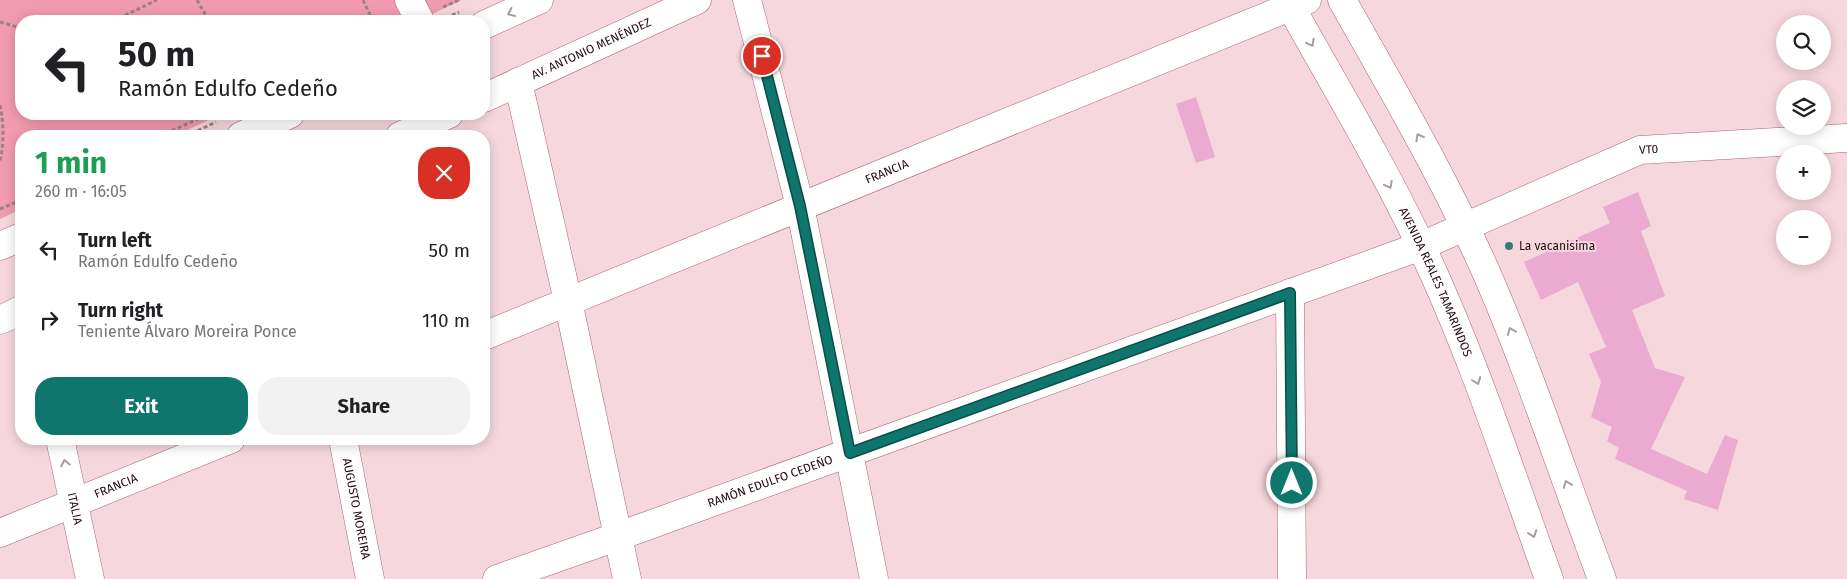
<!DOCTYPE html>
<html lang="en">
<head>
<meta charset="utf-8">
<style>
  :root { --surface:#fff; --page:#f2f2f2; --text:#202124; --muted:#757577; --accent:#0f766e }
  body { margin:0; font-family:"Fira Sans",sans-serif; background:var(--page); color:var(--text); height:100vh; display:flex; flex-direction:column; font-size:19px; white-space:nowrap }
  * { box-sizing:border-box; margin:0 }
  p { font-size:16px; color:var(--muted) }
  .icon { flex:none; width:28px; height:28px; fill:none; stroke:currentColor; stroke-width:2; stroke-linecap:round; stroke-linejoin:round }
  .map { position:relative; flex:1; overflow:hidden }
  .side { position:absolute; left:15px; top:130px; width:475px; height:315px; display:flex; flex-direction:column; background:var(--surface); border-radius:20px; box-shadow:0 2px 12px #0003 }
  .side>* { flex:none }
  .top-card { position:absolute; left:15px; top:15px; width:475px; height:105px; border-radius:20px; box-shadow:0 2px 12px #0003; background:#fff; color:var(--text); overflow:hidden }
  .controls { position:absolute; left:1776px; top:15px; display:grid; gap:10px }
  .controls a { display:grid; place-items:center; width:55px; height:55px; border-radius:50%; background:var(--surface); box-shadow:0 2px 12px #0003; font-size:25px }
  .pin { position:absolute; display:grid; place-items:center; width:42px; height:42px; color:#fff; margin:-21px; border:2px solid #fff; border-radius:50%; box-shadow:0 1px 5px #0007 }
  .me { position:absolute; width:55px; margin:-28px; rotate:0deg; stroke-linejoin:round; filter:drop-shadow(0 0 4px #0008) }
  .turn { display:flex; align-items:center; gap:18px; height:105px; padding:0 20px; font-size:22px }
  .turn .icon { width:65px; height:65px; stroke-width:2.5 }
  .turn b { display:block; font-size:35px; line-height:42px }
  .round { display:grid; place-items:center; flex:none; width:52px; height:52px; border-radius:20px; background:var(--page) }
  .overview { display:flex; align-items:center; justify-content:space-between; height:85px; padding:0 20px }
  h1 { font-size:30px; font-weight:700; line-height:38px; color:#1e9e55 }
  .primary-button { display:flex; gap:10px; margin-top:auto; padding:10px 20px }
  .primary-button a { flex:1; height:58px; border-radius:20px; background:var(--accent); color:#fff; font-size:20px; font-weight:700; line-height:58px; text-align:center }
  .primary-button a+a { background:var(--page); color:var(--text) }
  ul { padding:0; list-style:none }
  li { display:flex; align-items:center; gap:15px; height:70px; padding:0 20px }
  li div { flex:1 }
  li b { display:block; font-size:19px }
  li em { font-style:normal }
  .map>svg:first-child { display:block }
  .green { fill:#f29bb0 }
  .building { fill:#ebaacf }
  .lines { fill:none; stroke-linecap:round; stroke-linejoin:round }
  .minor-casing { stroke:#a96576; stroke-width:29 }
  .major-casing { stroke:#a96576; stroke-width:29 }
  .path { stroke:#9e8188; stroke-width:3; stroke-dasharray:4 2.5; stroke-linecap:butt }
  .minor { stroke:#fff; stroke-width:28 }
  .major { stroke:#fff; stroke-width:28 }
  .oneway { stroke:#a79da0 }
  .route-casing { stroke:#0a4d48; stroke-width:12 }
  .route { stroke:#0f766e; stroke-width:9 }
  .poi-dot { fill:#357b72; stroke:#f6d7dd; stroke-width:2 }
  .labels { text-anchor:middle; stroke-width:4; stroke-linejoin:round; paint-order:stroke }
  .street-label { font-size:12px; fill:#240a12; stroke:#f6d7dd }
  .poi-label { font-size:12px; fill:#240a12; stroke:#f6d7dd; text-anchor:start }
</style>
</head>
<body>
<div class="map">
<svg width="1847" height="579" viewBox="0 0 1847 579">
  <rect width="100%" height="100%" fill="#f6d7dd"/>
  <!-- green -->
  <polygon class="green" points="0,0 462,0 417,21 21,21 21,114 222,114 174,136 21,136 21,209 0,219"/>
  <!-- building -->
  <g class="building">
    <polygon points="1196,97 1215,157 1196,163 1176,104"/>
    <polygon points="1638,192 1651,226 1641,231 1665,296 1632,310 1655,368 1685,377 1651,449 1707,474 1725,435 1738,440 1718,510 1684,499 1687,491 1615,459 1619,448 1607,441 1612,427 1591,417 1601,382 1589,354 1606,347 1578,282 1541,300 1524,262 1610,223 1603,207"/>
  </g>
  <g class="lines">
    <!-- minor casing -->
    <g class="minor-casing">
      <g id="minor">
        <polyline points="409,0 420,21"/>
        <polyline points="747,0 800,206 874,579"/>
        <polyline points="484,25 539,0"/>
        <polyline points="518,82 568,301 627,579"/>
        <path id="s1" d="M484,98L697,0"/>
        <polyline points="241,136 290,114"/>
        <polyline points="400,136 449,114"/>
        <polyline points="0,246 21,237"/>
        <polyline points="1290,293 1292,579"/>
        <polyline points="0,320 21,310"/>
        <path id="s2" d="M484,336L1307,0"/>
        <path id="s3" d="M60,439L90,579"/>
        <path id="s4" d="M343,439L370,579"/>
        <path id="s5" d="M0,533L231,439"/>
        <path id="s6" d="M497,579L619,536L1421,246L1640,150L1847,138"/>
      </g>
    </g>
    <!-- major casing -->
    <g class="major-casing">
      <g id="major">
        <path id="s7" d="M1287,0C1332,81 1381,162 1421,246C1472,353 1509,468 1549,579"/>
        <path d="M1342,0C1394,92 1448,184 1490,281C1532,379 1565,480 1602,579"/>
      </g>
    </g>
    <!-- path -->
    <g class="path">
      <polyline points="197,0 209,21"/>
      <polyline points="363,0 373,21"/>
      <polyline points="443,7 459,0"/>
      <polyline points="446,18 459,12"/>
      <polyline points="113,21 157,0"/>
      <polyline points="0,22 21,28"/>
      <path d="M0,105C4,125 4,142 0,162"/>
      <polyline points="160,136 209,114"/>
      <polyline points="186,136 216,122"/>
      <polyline points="0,209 21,200"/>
      <polyline points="16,270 21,281"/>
    </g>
    <!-- minor -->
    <use href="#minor" class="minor"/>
    <!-- major -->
    <use href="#major" class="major"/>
  </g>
  <!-- one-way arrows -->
  <defs><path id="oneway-chevron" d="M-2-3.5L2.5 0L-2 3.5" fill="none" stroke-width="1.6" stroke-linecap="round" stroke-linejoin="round" transform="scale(1.25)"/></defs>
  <g class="oneway">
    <use href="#oneway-chevron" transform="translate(511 13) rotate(155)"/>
    <use href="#oneway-chevron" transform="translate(1311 43) rotate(61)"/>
    <use href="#oneway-chevron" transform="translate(1419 137) rotate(-119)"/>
    <use href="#oneway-chevron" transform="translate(1389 185) rotate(62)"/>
    <use href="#oneway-chevron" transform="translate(1511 331) rotate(-112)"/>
    <use href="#oneway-chevron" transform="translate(1477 381) rotate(69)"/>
    <use href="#oneway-chevron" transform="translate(65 463) rotate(-101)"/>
    <use href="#oneway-chevron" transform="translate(1567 484) rotate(-110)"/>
    <use href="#oneway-chevron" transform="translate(1533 534) rotate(70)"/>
  </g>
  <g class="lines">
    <!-- route casing -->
    <g class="route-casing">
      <polyline id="route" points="762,56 800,206 850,453 1290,293 1292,483"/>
    </g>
    <!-- route -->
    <use href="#route" class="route"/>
  </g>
  <!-- markers -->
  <circle class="poi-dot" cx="1509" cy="246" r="5"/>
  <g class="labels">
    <!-- street labels -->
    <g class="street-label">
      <text dy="4" stroke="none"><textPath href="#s1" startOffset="118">AV. ANTONIO MENÉNDEZ</textPath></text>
      <text dy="4" stroke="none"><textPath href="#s6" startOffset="1230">VT0</textPath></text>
      <text dy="4" stroke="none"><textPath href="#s2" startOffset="435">FRANCIA</textPath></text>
      <text dy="4" stroke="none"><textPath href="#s7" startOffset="319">AVENIDA REALES TAMARINDOS</textPath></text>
      <text dy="4" stroke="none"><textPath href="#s6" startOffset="290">RAMÓN EDULFO CEDEÑO</textPath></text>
      <text dy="4" stroke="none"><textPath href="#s5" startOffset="125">FRANCIA</textPath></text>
      <text dy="4" stroke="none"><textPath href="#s3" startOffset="71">ITALIA</textPath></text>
      <text dy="4" stroke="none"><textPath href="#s4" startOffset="71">AUGUSTO MOREIRA</textPath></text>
    </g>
    <!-- poi labels -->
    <g class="poi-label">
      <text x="1519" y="250">La vacanisima</text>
    </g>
  </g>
</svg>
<div class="controls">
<a><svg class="icon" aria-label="search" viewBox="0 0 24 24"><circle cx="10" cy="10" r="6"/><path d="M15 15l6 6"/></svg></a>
<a><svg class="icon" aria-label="layers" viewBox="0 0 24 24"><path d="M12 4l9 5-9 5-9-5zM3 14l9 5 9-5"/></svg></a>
<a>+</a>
<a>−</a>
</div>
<div class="pin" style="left:762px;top:56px;background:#d93025"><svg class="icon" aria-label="arrive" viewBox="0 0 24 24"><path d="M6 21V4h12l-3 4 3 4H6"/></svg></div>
<svg class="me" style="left:1292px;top:483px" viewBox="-20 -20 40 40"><circle r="17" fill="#0f766e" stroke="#fff" stroke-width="3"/><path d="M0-11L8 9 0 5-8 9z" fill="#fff"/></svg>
<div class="top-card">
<div class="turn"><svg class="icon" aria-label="left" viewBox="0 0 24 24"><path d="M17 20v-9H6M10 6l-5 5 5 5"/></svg><div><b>50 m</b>Ramón Edulfo Cedeño</div></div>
</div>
<section class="side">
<div class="overview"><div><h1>1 min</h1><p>260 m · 16:05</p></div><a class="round" style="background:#d93025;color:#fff"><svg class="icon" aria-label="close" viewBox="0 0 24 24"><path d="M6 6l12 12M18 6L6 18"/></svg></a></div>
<ul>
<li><svg class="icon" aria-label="left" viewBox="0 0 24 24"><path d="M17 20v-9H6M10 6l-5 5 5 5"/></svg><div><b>Turn left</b><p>Ramón Edulfo Cedeño</p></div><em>50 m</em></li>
<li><svg class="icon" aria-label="right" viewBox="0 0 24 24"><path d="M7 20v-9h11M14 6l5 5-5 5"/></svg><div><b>Turn right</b><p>Teniente Álvaro Moreira Ponce</p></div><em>110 m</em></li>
</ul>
<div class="primary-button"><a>Exit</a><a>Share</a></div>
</section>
</div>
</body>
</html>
